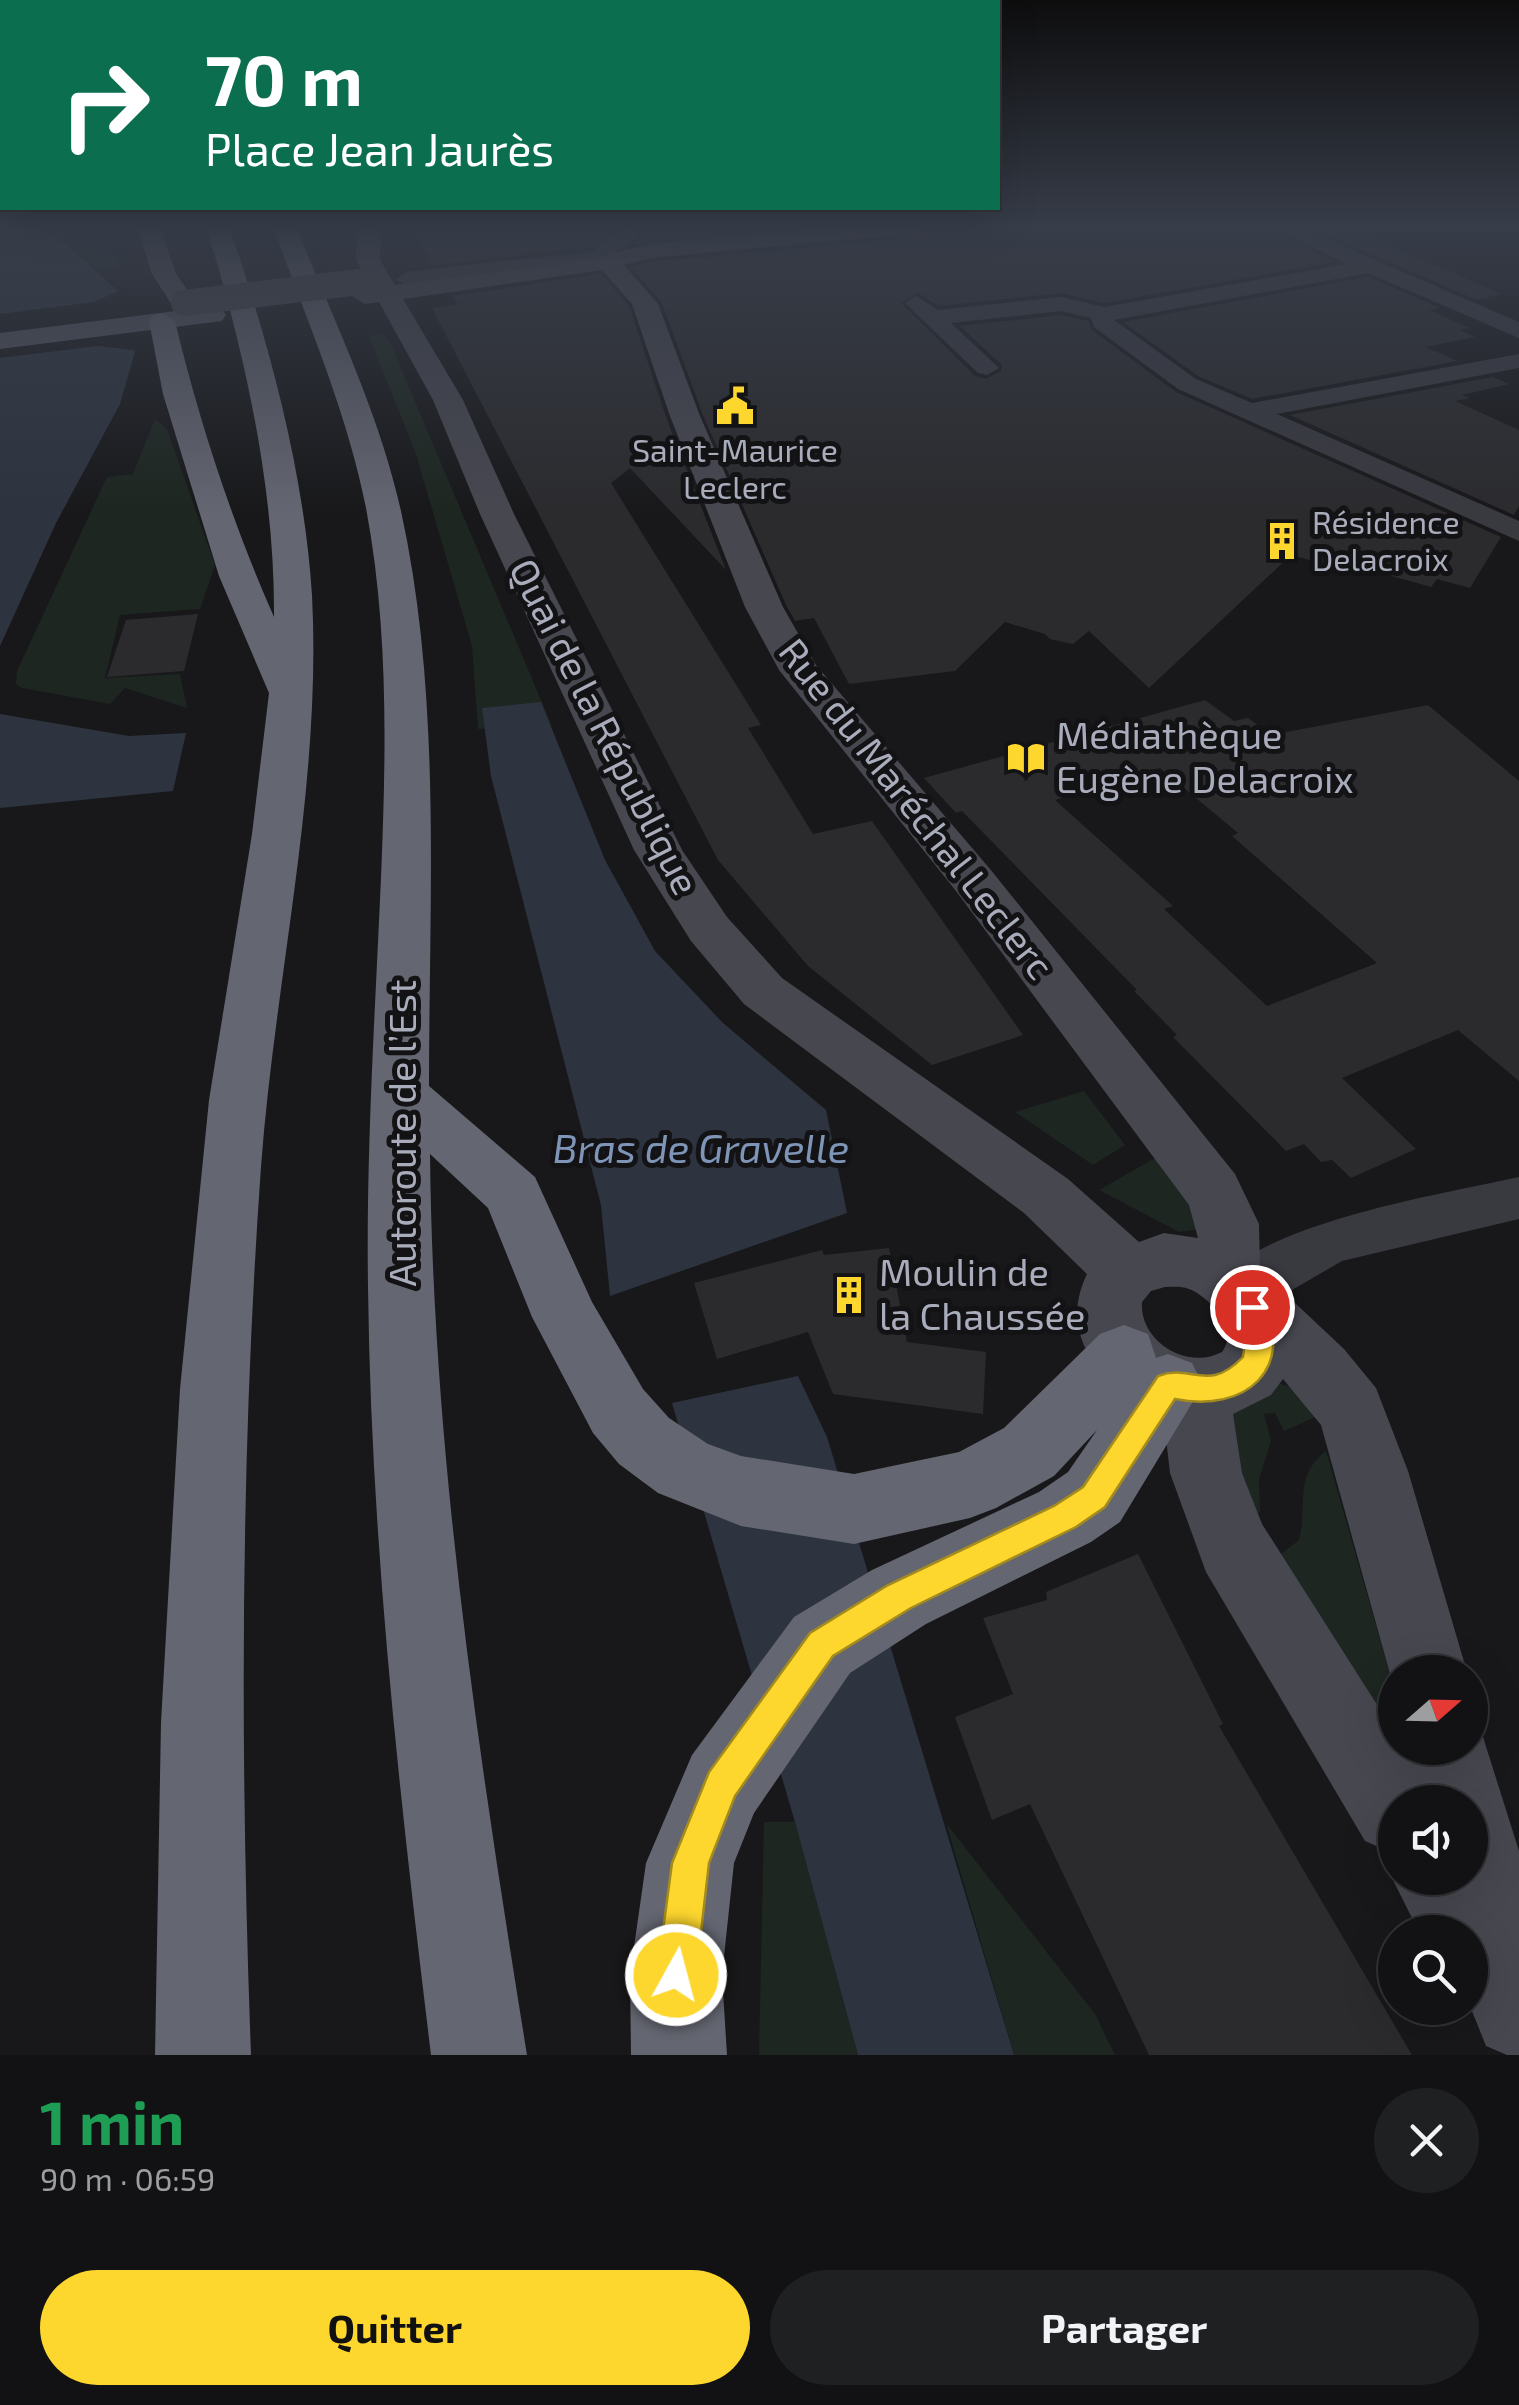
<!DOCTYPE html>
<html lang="fr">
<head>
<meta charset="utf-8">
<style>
  :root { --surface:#121214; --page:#1f2022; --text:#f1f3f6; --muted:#9c9ea0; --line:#313234; --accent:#fdd62e }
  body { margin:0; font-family:"Exo 2",sans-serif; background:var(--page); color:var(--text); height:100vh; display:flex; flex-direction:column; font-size:38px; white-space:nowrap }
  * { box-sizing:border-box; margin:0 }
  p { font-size:32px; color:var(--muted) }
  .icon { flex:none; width:55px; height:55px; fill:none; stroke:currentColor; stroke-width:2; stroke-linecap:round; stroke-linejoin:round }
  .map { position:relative; height:2055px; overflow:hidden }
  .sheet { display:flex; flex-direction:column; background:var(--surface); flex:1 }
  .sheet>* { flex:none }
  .top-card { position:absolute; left:0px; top:0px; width:1000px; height:210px; box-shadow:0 10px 40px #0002,0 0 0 2px var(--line); background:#0b6e4f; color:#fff; overflow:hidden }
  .needle { width:65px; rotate:70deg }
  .tools { position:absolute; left:1378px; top:1655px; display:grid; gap:20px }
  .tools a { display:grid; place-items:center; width:110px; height:110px; border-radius:50%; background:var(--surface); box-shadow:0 10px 40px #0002,0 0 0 2px var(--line); font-size:50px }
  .pin { position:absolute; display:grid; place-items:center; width:85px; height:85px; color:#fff; margin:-42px; border:5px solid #fff; border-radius:50%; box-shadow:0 2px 10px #0007 }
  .me { position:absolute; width:110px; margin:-55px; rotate:7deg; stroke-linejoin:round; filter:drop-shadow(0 0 8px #0008) }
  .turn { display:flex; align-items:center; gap:35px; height:210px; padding:0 40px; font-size:45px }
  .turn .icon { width:130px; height:130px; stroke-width:2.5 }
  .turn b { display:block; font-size:70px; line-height:85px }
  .round { display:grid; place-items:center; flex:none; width:105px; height:105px; border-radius:52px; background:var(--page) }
  .head { display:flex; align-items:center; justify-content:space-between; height:170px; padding:0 40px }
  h1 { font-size:60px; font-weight:700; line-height:75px; color:#1e9e55 }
  .cta { display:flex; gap:20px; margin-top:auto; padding:20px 40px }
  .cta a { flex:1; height:115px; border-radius:60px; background:var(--accent); color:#111; font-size:40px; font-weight:700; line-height:115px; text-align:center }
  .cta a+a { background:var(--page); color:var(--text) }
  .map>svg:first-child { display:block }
  .green { fill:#1d2620 }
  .water { fill:#2d343f }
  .pier { fill:#18181a }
  .building { fill:#2b2b2e; fill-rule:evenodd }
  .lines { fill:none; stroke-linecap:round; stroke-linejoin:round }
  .street { fill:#393940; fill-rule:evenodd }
  .secondary { fill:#474750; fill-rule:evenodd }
  .primary { fill:#55555f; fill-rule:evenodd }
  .highway { fill:#646671; fill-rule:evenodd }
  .rail { stroke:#4c4c55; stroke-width:4; stroke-dasharray:6 5; stroke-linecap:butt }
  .secondary-bridge { stroke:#474750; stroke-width:26 }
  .route { fill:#fdd62e; stroke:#a48b1e; stroke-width:2.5 }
  .labels { text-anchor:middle; stroke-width:10; stroke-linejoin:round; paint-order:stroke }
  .far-poi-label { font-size:32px; fill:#a9acbb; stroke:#131315 }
  .street-label { font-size:38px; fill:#a9acbb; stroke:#131315 }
  .poi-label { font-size:38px; fill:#a9acbb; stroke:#131315; text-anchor:start }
  .water-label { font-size:40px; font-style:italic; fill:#7f95b7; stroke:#131315 }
</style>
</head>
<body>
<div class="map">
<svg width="1519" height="2055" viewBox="0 0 1519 2055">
  <rect width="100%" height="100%" fill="#18181a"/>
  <!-- green -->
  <g class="green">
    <polygon points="46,226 106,226 108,234 102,236 106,252 114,252 119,267 101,272"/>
    <polygon points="382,334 389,340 552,726 478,729 472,646 416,454 369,336"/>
    <polygon points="155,419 167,429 215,565 200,609 120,615 105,678 180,674 187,708 125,688 110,704 22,688 16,684 17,671 107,477 133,474"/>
    <polygon points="1084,1091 1125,1145 1093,1165 1015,1112"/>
    <polygon points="1164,1153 1202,1229 1179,1232 1099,1190"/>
    <polygon points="1275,1382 1297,1389 1318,1416 1284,1431 1275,1413 1264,1414 1271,1441 1259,1479 1260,1511 1256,1517 1243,1501 1231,1416 1242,1399"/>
    <path d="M1326,1451L1395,1692V1748H1411L1406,1771L1281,1554L1299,1540C1308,1504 1293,1477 1326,1451Z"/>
    <polygon points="764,1822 795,1822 858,2055 759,2055"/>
    <polygon points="946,1823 1095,2014 1115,2055 1014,2055"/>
  </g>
  <!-- water -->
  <g class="water">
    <polygon points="0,226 46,226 119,292 136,348 120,404 56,523 0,646"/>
    <polygon points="541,702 605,860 655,951 723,1023 826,1110 847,1213 610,1296 601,1205 491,776 482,708"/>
    <polygon points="0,714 129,736 186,733 173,791 0,808"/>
    <polygon points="798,1376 827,1437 1014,2055 858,2055 795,1822 672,1403"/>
  </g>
  <!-- pier -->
  <polygon class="pier" points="123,289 141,351 97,346 0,358 0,314 94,302"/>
  <!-- building -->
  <g class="building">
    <polygon points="409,226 612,226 613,231 593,247 433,265"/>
    <polygon points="640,226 801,226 633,244 642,235"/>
    <polygon points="933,226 1266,226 1335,262 1104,303 1061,293 939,306 918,293 901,303 975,376 986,379 1001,371 1002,365 960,326 1061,315 1088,321 1092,330 1176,392 1501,537 1470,588 1437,579 1431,587 1367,569 1361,574 1291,555 1149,688 1089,631 1073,644 1050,639 1045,634 1005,622 955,671 849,684 814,618 795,621 786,605 703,415 662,303 631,267 651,262 918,237"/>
    <polygon points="1306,226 1343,226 1502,294 1477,300"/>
    <polygon points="601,274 629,306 666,417 726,570 630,468 611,483 761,725 748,728 813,834 872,821 1023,1035 932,1065 808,966 718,860 432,308 458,304 452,296"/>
    <polygon points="1368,277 1440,308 1429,310 1470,328 1460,330 1475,337 1425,347 1458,361 1252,399 1198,376 1123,322"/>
    <polygon points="1493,377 1509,384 1462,395 1470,398 1455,401 1519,430 1519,506 1514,515 1290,415"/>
    <polygon points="198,614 184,671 107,677 126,620"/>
    <path d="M1205,700L1234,721L1248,718L1271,735L1428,705L1519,781V1081L1458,1030L1342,1078L1416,1149L1351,1178L1332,1160L1321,1162L1304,1144L1286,1151L1173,1037L1177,1035L1134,991L1137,990L962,811L956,813L924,778ZM1160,768L1238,833L1232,836L1377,963L1267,1006L1164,909L1173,906L1055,800Z"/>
    <polygon points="889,1248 907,1342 986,1352 983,1414 833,1394 808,1332 717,1359 694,1283 822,1250 824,1255"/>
    <polygon points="1138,1554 1223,1724 1219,1726 1412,2055 1149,2055 1030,1804 992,1820 955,1717 1013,1694 983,1618 1047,1600 1046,1592"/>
  </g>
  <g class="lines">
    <!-- street -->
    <g class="street">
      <polygon points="616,226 636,226 638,236 602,262 407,286 396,279 407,272 595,251 600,243 617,233"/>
      <polygon points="1269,226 1296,226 1519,322 1519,338 1368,273 1114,320 1196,379 1252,403 1519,354 1519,368 1277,414 1519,521 1519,541 1178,389 1094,327 1091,318 1061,311 951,323 999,368 987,375 978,373 905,303 916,296 938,310 1061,297 1104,307 1347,264"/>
      <path d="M1519,1177V1219L1342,1261L1261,1308L1241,1315L1221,1308L1213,1291C1245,1225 1448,1193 1519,1177Z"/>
    </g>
    <!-- secondary -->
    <path class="secondary" d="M353,226H376L381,239L380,260L395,285L572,263L650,244L842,226H929L918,233L650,258L624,265L658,304L700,416L783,607L816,665L990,869L1235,1174L1259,1224L1260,1270L1344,1349L1376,1388L1408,1471L1467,1672H1395V1692L1321,1425L1283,1379L1271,1395L1233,1414L1242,1473L1262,1524L1395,1733V1748H1470V1716L1477,1718L1519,1851V2055H1507L1486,2046L1470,2006V1932H1419L1392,1878L1395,1870V1878H1470V1802H1395V1854L1365,1841L1206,1572L1170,1473L1163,1413C1104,1391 1056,1337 1087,1274L1024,1213L744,1004L691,941L634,850L480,514L433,400L379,302L365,304L352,296L356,291L371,288L356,260L357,239ZM602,270L632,304L670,416L745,607L779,670L956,891L1189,1205L1198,1238L1164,1233L1139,1242L1068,1179L782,978L727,917L682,850L514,514L463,400L403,299ZM1165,1287C1172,1287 1182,1286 1189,1289C1210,1297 1239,1330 1222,1352C1187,1371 1139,1341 1142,1302L1151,1291Z"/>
    <!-- primary -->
    <polygon class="primary" points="137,226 160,226 176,274 201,309 222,309 226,315 222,321 0,349 0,333 176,311 152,274"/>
    <!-- highway -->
    <g class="highway">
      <polygon points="131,226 156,226 164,235 152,242 144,240"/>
      <path d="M206,226H229C269,343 304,471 312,595C322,786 275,977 261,1167C240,1462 240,1759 251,2055H155L161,1722L180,1389L209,1100L252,834L269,693L219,576L163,394L149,321L153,315L162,313L175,321C199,421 232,522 274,617C275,486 244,350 206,226Z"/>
      <path d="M273,226H296C333,319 379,412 401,511C442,698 429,894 429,1086L535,1177L592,1302L643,1389L669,1418L708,1444L741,1456L854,1474L959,1452L1004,1428L1100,1334L1124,1325L1148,1334L1156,1358L1168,1354L1192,1363L1203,1385L1120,1522L1091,1542L926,1624L850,1673L754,1813L734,1863L722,1975L727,2055H631L630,1975L646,1863L692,1755L794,1617L872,1570L1039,1492L1068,1472L1097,1430L1054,1476L996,1508L970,1518L854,1544L741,1526L658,1493L619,1464L593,1433L532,1317L488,1208L430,1154C433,1457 479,1757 527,2055H431C400,1800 371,1544 368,1287C366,1151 375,1014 381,878C386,755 389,630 366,508C347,411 306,319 273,226Z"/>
    </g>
    <!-- rail -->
    <polyline class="rail" points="0,236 38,226"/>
    <!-- secondary-bridge -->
    <polyline class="secondary-bridge" points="184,303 359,282"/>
  </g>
  <!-- sky -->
  <linearGradient id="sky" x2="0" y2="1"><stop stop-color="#0d0d0e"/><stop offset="0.44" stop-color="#373d49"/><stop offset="1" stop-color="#373d49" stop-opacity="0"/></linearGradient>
  <rect width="1519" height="514" fill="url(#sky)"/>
  <!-- route -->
  <path class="route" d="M1252,1295L1262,1299C1297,1369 1246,1413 1175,1399L1105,1507L1076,1527L911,1608L833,1656L735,1796L709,1863L696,1975L690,1988L676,1994L663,1988L657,1975L672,1863L709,1772L810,1633L888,1585L1054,1506L1083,1487L1158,1376C1192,1363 1207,1394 1243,1357L1247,1327L1239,1307L1243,1299Z"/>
  <!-- icons -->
  <defs>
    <g id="civic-bare" transform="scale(3)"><path d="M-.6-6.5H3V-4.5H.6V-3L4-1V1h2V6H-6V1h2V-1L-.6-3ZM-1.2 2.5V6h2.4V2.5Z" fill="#fdd62e" stroke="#131315" stroke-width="2.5" paint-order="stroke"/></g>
    <g id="building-bare" transform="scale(3)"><path d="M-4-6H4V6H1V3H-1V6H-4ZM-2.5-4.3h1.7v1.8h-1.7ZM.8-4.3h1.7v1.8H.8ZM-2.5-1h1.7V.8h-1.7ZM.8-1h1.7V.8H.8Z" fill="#fdd62e" stroke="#131315" stroke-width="2.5" paint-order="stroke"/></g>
    <g id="library-bare" transform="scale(3)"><path d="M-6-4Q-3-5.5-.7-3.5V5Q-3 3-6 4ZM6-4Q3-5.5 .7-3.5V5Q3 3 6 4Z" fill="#fdd62e" stroke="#131315" stroke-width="2.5" paint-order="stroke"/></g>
  </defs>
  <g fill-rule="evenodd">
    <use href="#civic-bare" x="735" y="406"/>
    <use href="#building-bare" x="1282" y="541"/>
    <use href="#library-bare" x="1026" y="758"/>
    <use href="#building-bare" x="849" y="1295"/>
  </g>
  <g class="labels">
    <!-- far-poi labels -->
    <g class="far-poi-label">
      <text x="735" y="462">Saint-Maurice<tspan x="735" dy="37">Leclerc</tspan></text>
      <text x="1312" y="534" text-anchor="start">Résidence<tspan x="1312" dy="37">Delacroix</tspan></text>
    </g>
    <!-- street labels -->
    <g class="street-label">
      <text transform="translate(604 727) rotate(63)" y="13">Quai de la République</text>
      <text transform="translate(916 809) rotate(52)" y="13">Rue du Maréchal Leclerc</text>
      <text transform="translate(403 1133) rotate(-90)" y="13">Autoroute de l’Est</text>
    </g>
    <!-- poi labels -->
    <g class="poi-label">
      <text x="1056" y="749">Médiathèque<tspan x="1056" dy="44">Eugène Delacroix</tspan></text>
      <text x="879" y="1286">Moulin de<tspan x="879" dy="44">la Chaussée</tspan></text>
    </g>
    <!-- water labels -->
    <g class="water-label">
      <text x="701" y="1163">Bras de Gravelle</text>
    </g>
  </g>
</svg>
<div class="tools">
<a><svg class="needle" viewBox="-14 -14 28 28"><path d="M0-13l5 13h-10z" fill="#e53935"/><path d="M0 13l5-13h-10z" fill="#9c9ea0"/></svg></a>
<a><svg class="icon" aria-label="sound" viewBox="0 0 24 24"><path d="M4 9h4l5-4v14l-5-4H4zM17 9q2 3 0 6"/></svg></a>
<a><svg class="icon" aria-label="search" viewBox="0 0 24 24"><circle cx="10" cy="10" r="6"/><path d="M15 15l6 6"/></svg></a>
</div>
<div class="pin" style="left:1252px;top:1307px;background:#d93025"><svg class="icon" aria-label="arrive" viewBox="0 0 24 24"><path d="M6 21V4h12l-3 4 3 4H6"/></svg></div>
<svg class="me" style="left:676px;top:1975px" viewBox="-20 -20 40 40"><circle r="17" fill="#fdd62e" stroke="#fff" stroke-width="3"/><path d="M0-11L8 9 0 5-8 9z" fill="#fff"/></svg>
<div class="top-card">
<div class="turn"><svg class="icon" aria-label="right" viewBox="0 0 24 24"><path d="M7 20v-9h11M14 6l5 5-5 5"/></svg><div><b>70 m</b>Place Jean Jaurès</div></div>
</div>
</div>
<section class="sheet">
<div class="head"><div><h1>1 min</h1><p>90 m · 06:59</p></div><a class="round"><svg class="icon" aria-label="close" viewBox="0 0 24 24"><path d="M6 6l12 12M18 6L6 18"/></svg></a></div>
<div class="cta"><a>Quitter</a><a>Partager</a></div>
</section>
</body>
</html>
